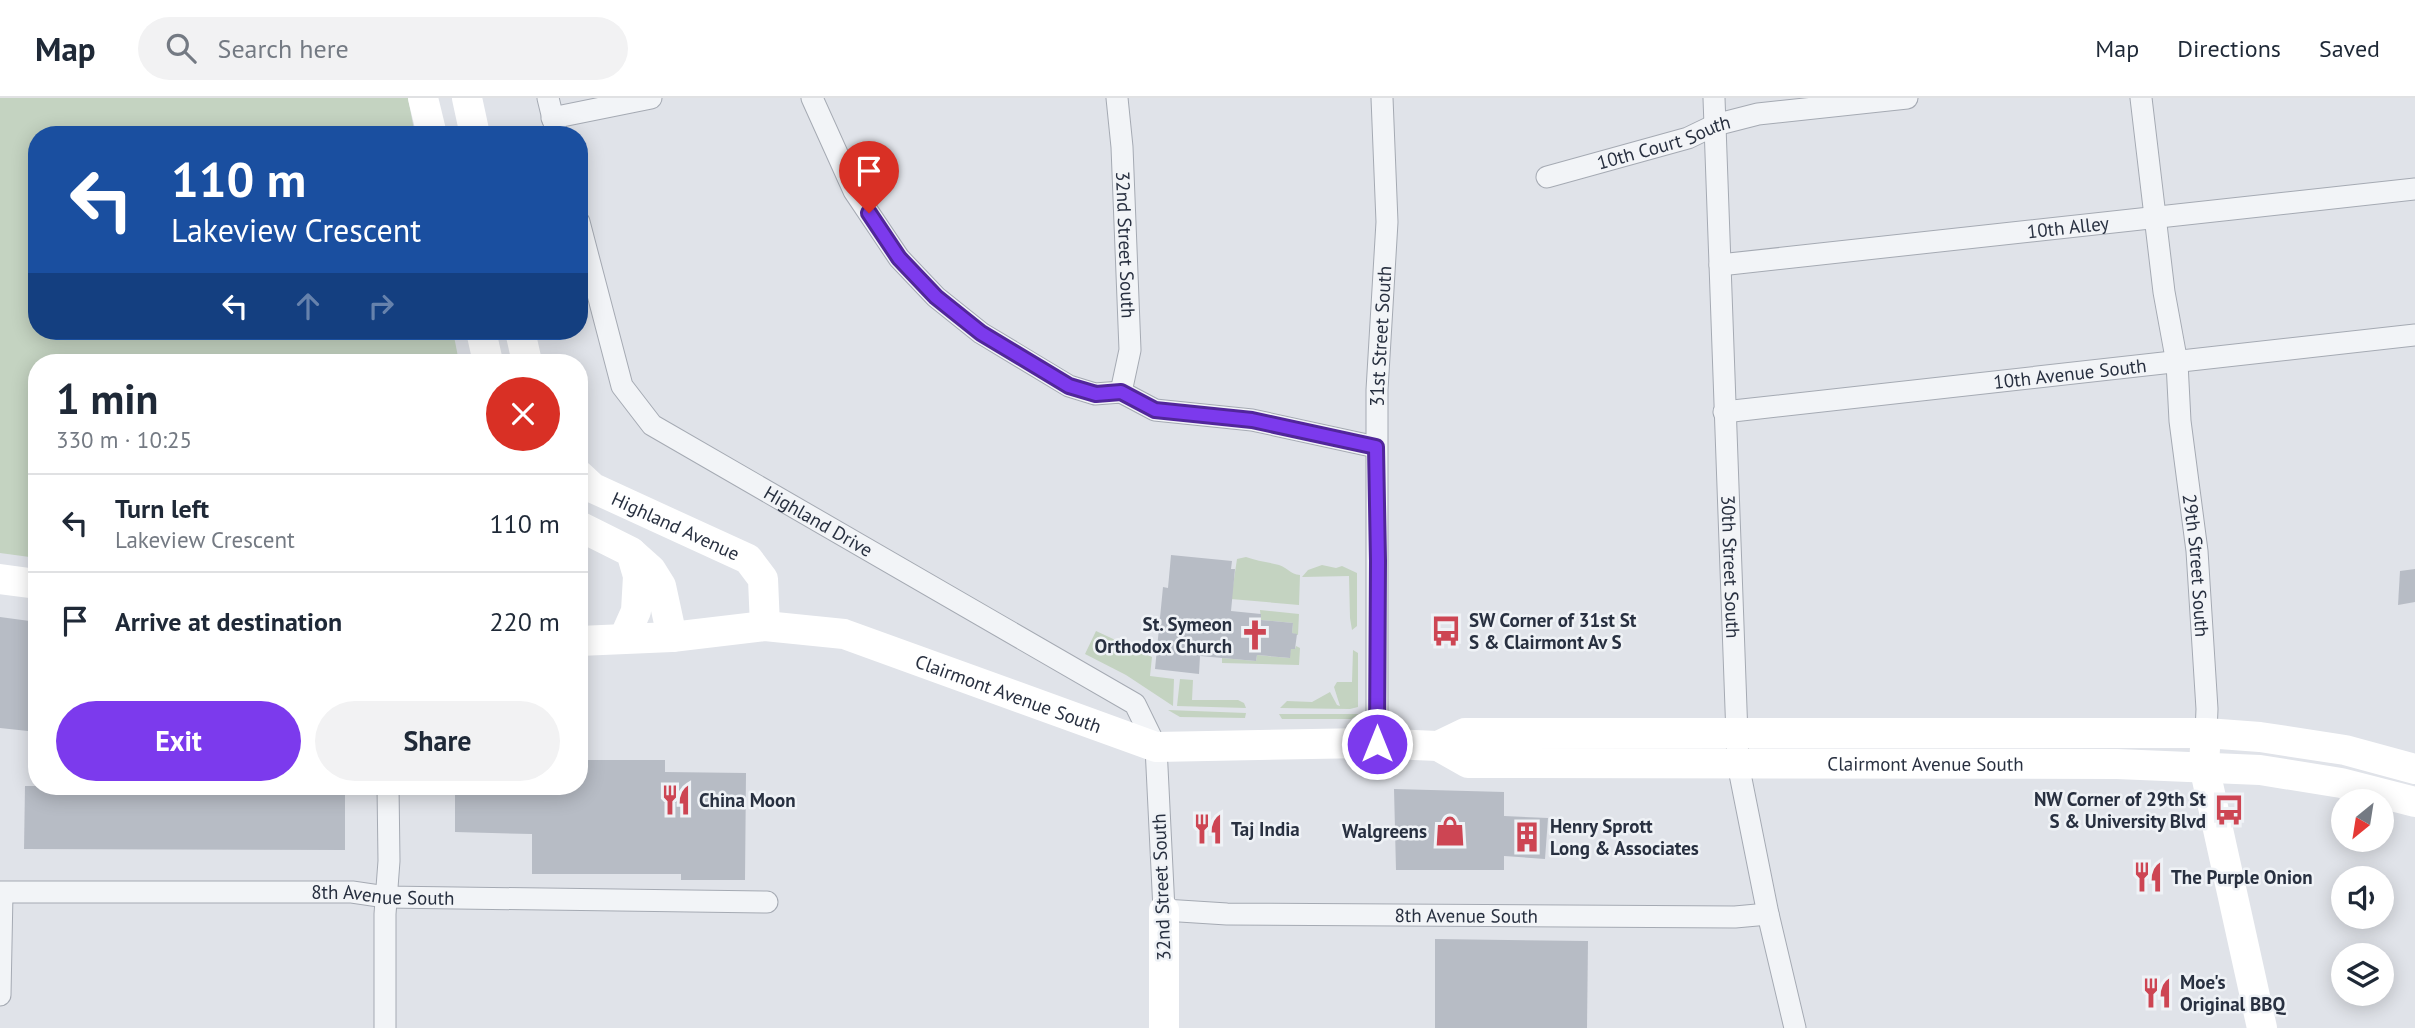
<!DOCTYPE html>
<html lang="en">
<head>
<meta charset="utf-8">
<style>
  :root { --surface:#fff; --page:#f2f2f3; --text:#1f2937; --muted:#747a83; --line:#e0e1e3; --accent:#7c3aed }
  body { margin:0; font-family:"PT Sans",sans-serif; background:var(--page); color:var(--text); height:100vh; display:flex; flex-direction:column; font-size:26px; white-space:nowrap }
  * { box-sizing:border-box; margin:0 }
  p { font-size:23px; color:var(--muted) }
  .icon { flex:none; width:38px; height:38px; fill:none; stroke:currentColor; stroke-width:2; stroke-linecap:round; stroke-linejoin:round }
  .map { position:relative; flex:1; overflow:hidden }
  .side { position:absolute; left:28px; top:256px; width:560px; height:441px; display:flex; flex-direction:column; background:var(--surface); border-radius:28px; box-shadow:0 4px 18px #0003 }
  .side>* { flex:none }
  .guide { position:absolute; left:28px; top:28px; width:560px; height:214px; border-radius:28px; box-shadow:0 4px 18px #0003; background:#1a4fa0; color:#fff; overflow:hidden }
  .needle { width:46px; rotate:210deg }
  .controls { position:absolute; left:2331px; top:691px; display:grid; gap:14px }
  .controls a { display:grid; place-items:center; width:63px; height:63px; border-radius:50%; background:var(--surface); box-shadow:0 4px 18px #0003; font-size:35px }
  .pin { position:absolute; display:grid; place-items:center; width:60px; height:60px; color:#fff; margin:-72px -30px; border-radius:50% 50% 50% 0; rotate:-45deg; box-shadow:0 0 7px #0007 }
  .pin .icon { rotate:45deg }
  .me { position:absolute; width:77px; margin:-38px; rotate:0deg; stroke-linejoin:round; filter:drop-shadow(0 0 5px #0008) }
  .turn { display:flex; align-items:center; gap:24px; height:147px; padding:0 28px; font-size:32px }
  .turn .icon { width:91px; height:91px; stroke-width:2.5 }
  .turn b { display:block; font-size:49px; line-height:60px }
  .lanes { display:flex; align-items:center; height:66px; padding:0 28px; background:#0003; justify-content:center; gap:35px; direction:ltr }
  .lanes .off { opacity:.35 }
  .round { display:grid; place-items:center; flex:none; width:74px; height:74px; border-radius:37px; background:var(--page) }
  .summary { display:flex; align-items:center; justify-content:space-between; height:119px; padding:0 28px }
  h1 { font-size:42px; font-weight:700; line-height:52px }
  .primary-button { display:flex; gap:14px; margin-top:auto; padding:14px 28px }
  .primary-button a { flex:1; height:80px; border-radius:42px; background:var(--accent); color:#fff; font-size:28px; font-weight:700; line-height:80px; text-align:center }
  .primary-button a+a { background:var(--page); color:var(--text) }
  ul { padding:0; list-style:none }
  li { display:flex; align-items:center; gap:21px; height:98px; padding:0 28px; border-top:2px solid var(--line) }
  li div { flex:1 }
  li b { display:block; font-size:26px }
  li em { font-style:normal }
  header { display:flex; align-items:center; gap:42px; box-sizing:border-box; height:98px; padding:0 35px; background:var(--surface); border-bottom:2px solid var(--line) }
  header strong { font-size:33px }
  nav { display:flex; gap:38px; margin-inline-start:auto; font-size:24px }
  .search { width:490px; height:63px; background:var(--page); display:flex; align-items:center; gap:18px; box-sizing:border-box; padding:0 24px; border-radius:38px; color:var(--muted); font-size:26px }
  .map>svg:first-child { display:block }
  .green { fill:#c4d3c1 }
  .building { fill:#b7bcc5 }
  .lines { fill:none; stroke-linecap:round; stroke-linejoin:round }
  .street-casing { stroke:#a5aab3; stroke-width:23 }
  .street { stroke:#f2f4f7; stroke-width:21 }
  .secondary { stroke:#fff; stroke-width:30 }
  .route-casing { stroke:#51269a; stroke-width:18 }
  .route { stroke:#7c3aed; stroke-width:12 }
  .labels { text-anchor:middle; stroke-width:5; stroke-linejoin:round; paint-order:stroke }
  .street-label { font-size:19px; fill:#283040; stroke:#eff2f6 }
  .poi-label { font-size:19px; font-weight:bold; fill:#283040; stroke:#eff2f6; text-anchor:start }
</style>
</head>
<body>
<header>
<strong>Map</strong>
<div class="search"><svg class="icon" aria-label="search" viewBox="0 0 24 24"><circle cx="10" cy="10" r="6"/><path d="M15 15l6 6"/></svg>Search here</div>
<nav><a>Map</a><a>Directions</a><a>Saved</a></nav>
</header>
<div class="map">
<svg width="2415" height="930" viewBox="0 0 2415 930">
  <rect width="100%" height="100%" fill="#e0e3e9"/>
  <!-- green -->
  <g class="green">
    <polygon points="0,0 408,0 415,37 37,37 37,233 453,233 459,264 37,264 37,460 0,455"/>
    <path d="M1246,459C1257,463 1268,464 1279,467C1288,470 1290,476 1300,477L1299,507L1231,501L1237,461Z"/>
    <polygon points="1322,467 1336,470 1342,468 1357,475 1357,528 1352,532 1350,520 1349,478 1302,479 1308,472"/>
    <polygon points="1260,512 1299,516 1298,537 1292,535 1293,525 1261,522"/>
    <polygon points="1096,533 1152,559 1150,578 1174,581 1173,608 1126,577 1085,556"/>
    <polygon points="1296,548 1300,550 1299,567 1222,565 1222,560 1256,563 1257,557 1289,560 1291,551 1295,551"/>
    <polygon points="1353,552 1358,555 1358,609 1350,611 1280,610 1287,603 1312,604 1330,594 1337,607 1340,608 1334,589 1337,584 1352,584"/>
    <polygon points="1180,581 1193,582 1192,602 1238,602 1244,605 1246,610 1177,608"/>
    <polygon points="1168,612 1246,615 1245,620 1180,619"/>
    <polygon points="1279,616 1359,616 1351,621 1282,621"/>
  </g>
  <!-- building -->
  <g class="building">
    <polygon points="1171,457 1232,463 1231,471 1235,471 1231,513 1261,516 1261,522 1293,525 1292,535 1297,536 1295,551 1291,551 1290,560 1257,557 1256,563 1200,558 1199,576 1155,571 1163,489 1168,490"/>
    <polygon points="2415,471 2415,504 2398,507 2400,473"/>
    <polygon points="0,519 37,524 37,634 0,630"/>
    <polygon points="579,662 665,662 665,674 746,675 745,782 681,782 681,776 532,776 532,736 455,734 455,688 579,688"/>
    <polygon points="25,688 345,688 345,752 24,751"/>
    <polygon points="1394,691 1504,694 1504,718 1548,720 1545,761 1504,758 1504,772 1396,772"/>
    <polygon points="1435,841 1588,843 1587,930 1435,930"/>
  </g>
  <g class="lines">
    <!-- street casing -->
    <g class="street-casing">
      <g id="street">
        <polyline points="548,0 557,37"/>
        <polyline points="812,0 854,93 899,160 936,199 981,235 1069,288 1095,296 1121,294 1155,312 1252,322 1376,349"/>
        <path id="s1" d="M1117,0L1122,49L1130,252L1121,294"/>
        <path id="s2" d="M1714,0L1738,666L1768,816L1795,930"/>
        <path id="s3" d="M2141,0L2164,194L2177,265L2180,323L2197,453L2207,611L2206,635"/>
        <polyline points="552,20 651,0"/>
        <path id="s4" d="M1547,79L1688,40L1715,27L1758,16L1907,0"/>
        <path id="s5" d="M579,124L622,288L652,327L1135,606L1156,649L1164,812L1227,816L1735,819L1768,816"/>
        <path id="s6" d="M1720,167L2415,91"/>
        <path id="s7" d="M1724,314L2415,237"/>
        <path id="s8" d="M1377,646V292L1387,124L1382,0"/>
        <path id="s9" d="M0,794H352L386,799L767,804"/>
        <polyline points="0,897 2,795"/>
        <polyline points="385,930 385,816 389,763 388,688"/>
      </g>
    </g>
    <!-- street -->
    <use href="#street" class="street"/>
    <!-- secondary -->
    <g class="secondary">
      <polyline points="423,0 432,37"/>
      <polyline points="467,0 475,37"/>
      <polyline points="481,233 488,264"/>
      <polyline points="520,233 527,264"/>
      <path id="s10" d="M579,377L593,390L748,461L763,481L765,528"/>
      <polyline points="579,428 631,454 638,478 636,513 624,540"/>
      <polyline points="632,455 651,472 661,488 672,539"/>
      <polyline points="0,481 37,486"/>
      <path id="s11" d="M579,543L672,539L765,528L844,536L1156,649L1366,645L1438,648L1468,665L2117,666L2260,672L2341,685L2415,704"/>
      <polyline points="1438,648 1465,635 2206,635 2260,639 2345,652 2415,671"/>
      <polyline points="2205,650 2204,668 2262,930"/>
      <polyline points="1164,930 1164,812"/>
    </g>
  </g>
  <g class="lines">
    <!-- route casing -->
    <g class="route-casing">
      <polyline id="route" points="869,115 899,160 936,199 981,235 1069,288 1096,296 1121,294 1155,312 1252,322 1376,349 1378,463 1377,646"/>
    </g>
    <!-- route -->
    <use href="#route" class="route"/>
  </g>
  <!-- icons -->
  <defs>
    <g id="bus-bare" transform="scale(2.415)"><path d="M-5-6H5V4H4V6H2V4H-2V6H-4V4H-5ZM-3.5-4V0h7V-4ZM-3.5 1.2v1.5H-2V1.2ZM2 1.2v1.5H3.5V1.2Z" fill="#cd4553" stroke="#eff2f6" stroke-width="2.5" paint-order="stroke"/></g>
    <g id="church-bare" transform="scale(2.415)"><path d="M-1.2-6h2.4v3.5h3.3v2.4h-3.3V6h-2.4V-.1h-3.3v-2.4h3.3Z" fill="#cd4553" stroke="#eff2f6" stroke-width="2.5" paint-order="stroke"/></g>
    <g id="restaurant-bare" transform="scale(2.415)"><path d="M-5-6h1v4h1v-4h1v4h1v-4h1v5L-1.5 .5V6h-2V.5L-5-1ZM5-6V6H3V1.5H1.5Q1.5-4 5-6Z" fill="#cd4553" stroke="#eff2f6" stroke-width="2.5" paint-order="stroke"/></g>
    <g id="shop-bare" transform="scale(2.415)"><path d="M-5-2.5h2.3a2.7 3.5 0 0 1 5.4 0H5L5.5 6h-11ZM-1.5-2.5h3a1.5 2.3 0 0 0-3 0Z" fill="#cd4553" stroke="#eff2f6" stroke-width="2.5" paint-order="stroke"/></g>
    <g id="building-bare" transform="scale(2.415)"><path d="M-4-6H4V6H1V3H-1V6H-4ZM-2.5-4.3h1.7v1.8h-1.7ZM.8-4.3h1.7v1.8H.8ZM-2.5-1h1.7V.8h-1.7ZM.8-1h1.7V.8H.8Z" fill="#cd4553" stroke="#eff2f6" stroke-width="2.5" paint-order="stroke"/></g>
  </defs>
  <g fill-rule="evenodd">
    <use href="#bus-bare" x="1446" y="533"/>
    <use href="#church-bare" x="1255" y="537"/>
    <use href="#restaurant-bare" x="676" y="702"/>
    <use href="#bus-bare" x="2229" y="712"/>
    <use href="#restaurant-bare" x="1208" y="731"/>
    <use href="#shop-bare" x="1450" y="733"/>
    <use href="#building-bare" x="1527" y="739"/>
    <use href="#restaurant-bare" x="2148" y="779"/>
    <use href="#restaurant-bare" x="2157" y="895"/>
  </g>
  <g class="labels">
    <!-- street labels -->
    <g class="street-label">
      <text dy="7" stroke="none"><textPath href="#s4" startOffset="122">10th Court South</textPath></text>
      <text dy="7" stroke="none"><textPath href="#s6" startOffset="350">10th Alley</textPath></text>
      <text dy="7" stroke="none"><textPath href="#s1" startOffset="147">32nd Street South</textPath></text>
      <text dy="7" stroke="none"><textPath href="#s8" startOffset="408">31st Street South</textPath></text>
      <text dy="7" stroke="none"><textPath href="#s7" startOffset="348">10th Avenue South</textPath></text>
      <text dy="7" stroke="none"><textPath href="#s5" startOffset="411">Highland Drive</textPath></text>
      <text dy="7" stroke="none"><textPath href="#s10" startOffset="110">Highland Avenue</textPath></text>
      <text dy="7" stroke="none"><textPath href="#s3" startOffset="471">29th Street South</textPath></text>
      <text dy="7" stroke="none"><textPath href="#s2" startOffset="469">30th Street South</textPath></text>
      <text dy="7" stroke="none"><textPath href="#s11" startOffset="441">Clairmont Avenue South</textPath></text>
      <text dy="7" stroke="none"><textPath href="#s11" startOffset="1372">Clairmont Avenue South</textPath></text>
      <text transform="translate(1161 789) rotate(-92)" y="7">32nd Street South</text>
      <text dy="7" stroke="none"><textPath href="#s9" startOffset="383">8th Avenue South</textPath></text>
      <text dy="7" stroke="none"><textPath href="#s5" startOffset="1290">8th Avenue South</textPath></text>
    </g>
    <!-- poi labels -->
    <g class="poi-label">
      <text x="1469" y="529">SW Corner of 31st St<tspan x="1469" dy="22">S &amp; Clairmont Av S</tspan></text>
      <text x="1232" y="533" text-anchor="end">St. Symeon<tspan x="1232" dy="22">Orthodox Church</tspan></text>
      <text x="2206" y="708" text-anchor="end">NW Corner of 29th St<tspan x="2206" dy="22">S &amp; University Blvd</tspan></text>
      <text x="699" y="709">China Moon</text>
      <text x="1550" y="735">Henry Sprott<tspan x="1550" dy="22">Long &amp; Associates</tspan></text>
      <text x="1231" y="738">Taj India</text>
      <text x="1427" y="740" text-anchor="end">Walgreens</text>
      <text x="2171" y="786">The Purple Onion</text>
      <text x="2180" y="891">Moe's<tspan x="2180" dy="22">Original BBQ</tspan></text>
    </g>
  </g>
</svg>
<div class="controls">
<a><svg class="needle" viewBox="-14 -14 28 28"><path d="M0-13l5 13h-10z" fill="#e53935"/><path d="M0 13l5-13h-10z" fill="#747a83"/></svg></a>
<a><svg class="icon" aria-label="sound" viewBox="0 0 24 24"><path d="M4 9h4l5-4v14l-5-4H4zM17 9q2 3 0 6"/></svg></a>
<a><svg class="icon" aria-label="layers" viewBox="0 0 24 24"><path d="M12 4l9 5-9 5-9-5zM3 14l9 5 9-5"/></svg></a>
</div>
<div class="pin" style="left:869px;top:115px;background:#d93025"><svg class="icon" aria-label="arrive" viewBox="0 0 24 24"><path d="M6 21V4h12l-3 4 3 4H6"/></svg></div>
<svg class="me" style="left:1377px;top:646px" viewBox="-20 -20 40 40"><circle r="17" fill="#7c3aed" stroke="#fff" stroke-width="3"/><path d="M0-11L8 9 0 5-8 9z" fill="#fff"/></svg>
<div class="guide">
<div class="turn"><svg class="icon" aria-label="left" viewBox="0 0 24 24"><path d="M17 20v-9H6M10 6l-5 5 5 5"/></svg><div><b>110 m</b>Lakeview Crescent</div></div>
<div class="lanes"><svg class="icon" aria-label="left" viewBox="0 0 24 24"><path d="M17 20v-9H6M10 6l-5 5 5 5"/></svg><svg class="icon off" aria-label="ahead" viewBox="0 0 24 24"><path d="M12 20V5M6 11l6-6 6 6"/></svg><svg class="icon off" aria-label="right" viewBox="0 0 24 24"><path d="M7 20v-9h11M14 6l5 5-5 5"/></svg></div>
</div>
<section class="side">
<div class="summary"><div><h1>1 min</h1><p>330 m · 10:25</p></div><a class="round" style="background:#d93025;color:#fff"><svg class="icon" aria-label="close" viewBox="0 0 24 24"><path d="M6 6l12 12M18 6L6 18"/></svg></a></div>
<ul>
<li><svg class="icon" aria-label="left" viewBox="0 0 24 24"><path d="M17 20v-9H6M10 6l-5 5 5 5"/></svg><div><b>Turn left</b><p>Lakeview Crescent</p></div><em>110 m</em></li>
<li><svg class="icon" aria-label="arrive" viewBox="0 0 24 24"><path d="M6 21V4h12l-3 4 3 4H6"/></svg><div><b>Arrive at destination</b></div><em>220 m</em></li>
</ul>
<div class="primary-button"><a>Exit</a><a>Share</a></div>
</section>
</div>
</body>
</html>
